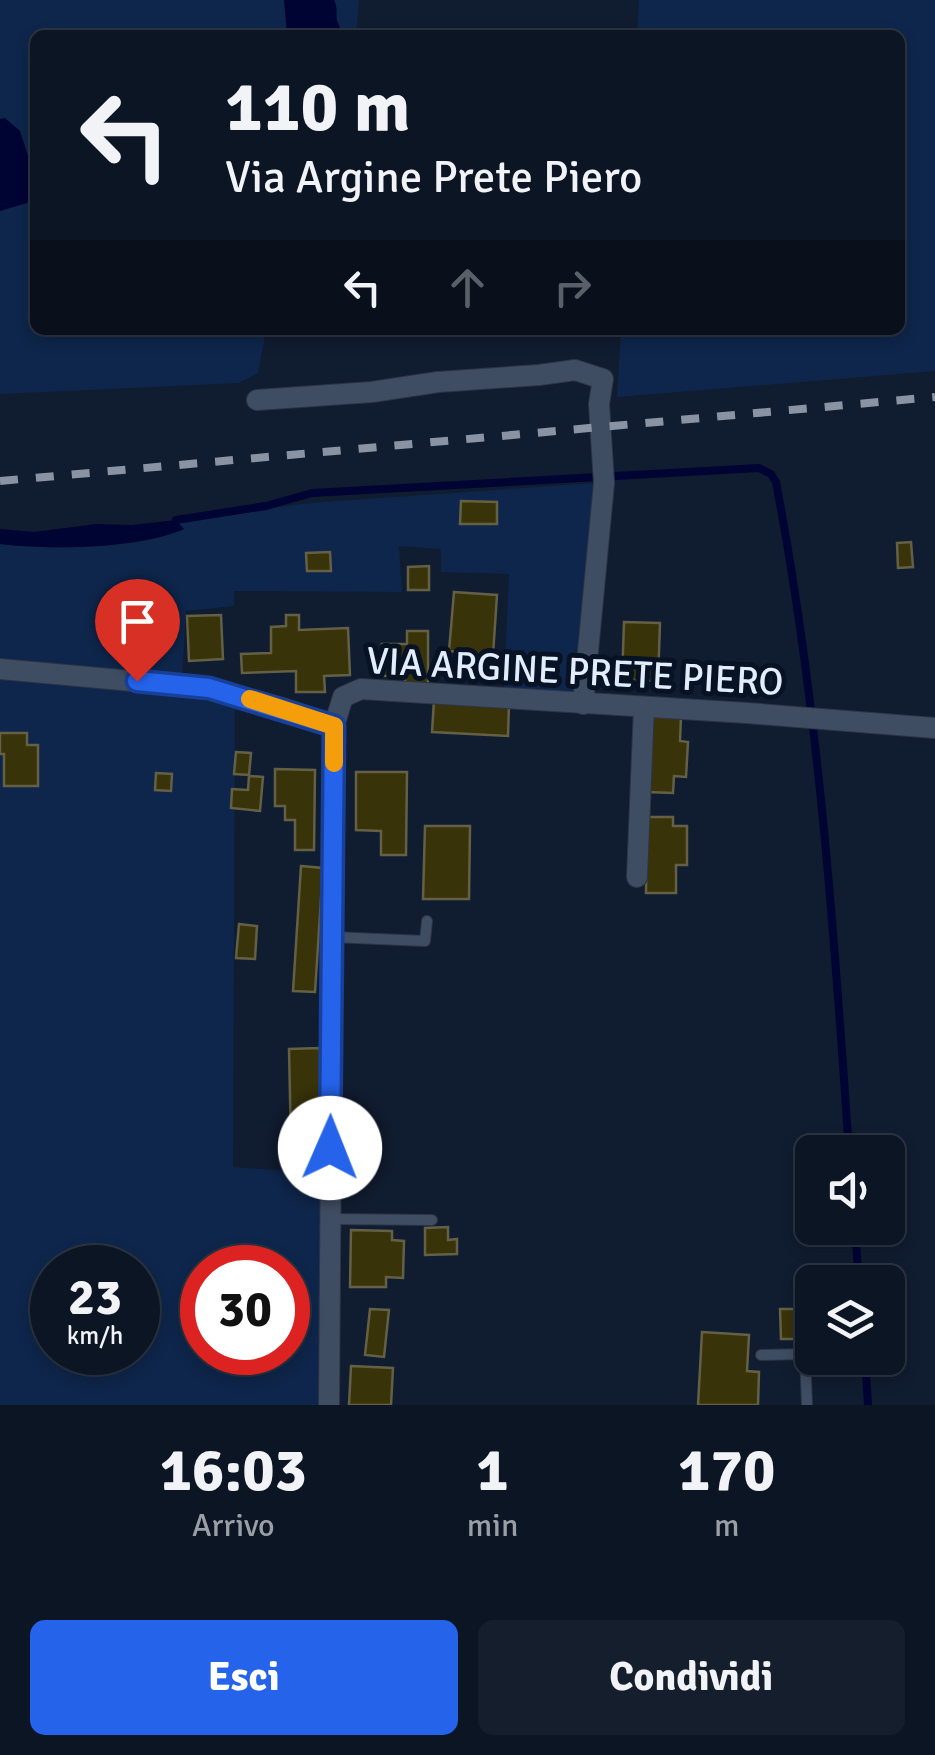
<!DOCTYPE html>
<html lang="it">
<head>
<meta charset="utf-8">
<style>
  :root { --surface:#0c1524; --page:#151e2c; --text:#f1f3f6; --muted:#9a9fa6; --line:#2c3441; --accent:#2563eb }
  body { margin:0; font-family:Signika,sans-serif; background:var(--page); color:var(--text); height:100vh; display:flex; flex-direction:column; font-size:38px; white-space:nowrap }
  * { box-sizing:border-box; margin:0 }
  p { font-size:32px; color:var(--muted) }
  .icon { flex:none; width:55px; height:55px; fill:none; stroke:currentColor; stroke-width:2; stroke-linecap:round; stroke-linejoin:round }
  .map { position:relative; height:1405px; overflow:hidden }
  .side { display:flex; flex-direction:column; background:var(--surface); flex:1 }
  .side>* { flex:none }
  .top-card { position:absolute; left:30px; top:30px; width:875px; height:305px; border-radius:15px; box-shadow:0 5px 15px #0003,0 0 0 2px var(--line); background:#0c1524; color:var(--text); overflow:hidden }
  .buttons { position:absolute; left:795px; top:1135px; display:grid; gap:20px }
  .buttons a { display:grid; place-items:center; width:110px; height:110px; border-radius:15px; background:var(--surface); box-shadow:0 5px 15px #0003,0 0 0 2px var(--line); font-size:50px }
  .speed { position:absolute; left:30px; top:1245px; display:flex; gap:20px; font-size:50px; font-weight:700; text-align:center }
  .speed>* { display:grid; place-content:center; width:130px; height:130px; border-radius:50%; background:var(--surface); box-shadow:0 5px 15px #0003,0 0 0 2px var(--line); line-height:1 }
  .speed small { font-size:25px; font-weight:400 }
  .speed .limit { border:15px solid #d22; background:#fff; color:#111 }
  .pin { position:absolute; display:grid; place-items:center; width:85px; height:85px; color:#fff; margin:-102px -42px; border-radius:50% 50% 50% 0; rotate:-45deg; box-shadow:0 0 10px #0007 }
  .pin .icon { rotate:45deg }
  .me { position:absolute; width:110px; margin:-55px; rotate:1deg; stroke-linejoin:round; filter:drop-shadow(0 0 8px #0008) }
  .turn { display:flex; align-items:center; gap:35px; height:210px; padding:0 30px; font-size:45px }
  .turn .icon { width:130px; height:130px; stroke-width:2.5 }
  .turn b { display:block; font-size:70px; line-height:85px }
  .lanes { display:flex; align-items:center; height:95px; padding:0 30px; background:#0003; justify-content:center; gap:50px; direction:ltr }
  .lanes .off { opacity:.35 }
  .eta { display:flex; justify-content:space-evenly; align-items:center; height:170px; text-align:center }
  .eta b { font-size:60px; font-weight:700; line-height:70px }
  .primary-button { display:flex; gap:20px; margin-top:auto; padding:20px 30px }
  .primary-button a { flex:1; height:115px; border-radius:15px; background:var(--accent); color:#fff; font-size:40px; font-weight:700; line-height:115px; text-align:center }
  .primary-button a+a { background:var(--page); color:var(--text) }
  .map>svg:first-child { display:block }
  .green { fill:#0e264b; fill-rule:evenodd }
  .water { fill:#000433 }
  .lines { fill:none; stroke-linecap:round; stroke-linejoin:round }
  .stream { stroke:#000433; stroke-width:8 }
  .building { fill:#39330a; stroke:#646045; stroke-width:2.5 }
  .lane-casing { stroke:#2e3444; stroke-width:12 }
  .street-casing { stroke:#2e3444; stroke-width:22 }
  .lane { stroke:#3f4d63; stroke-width:10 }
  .street { stroke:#3f4d63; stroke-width:20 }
  .rail { stroke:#8993a4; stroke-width:8; stroke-dasharray:18 18; stroke-linecap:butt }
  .route-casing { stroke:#184099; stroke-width:25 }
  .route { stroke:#2563eb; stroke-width:18 }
  .slow { stroke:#f59e0b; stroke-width:18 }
  .labels { text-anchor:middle; stroke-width:10; stroke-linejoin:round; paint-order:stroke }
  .street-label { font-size:38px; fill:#e3ecfa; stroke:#071325 }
</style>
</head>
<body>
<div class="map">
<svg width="935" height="1405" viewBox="0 0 935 1405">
  <rect width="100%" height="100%" fill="#101c30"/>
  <!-- green -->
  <g class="green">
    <polygon points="0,0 359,0 356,35 35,35 35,330 266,330 258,373 239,383 0,394"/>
    <polygon points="639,0 935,0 935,371 617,397 621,330 900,330 900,35 637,35"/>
    <path d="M595,483L576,693L504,687L509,574L441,572V549L399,546L402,592L234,591V606L186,611L181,694L235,708L233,1167L326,1174L321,1405H0V544C50,550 138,550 183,529L176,520L310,503ZM52,1268H138V1352H52ZM202,1268H288V1352H202Z"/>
  </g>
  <!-- water -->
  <g class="water">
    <path d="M284,0H334C340,13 332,15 342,31L340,35H287Z"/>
    <polygon points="5,118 20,131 33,171 35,190 27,203 0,211 0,119"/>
    <path d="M176,520L184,529C139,549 49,550 0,544V529L34,532L96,524L132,525Z"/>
  </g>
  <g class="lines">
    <!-- stream -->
    <g class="stream">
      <path d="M176,520L266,506L312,493L759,468L771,474L776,482C818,703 834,929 849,1152"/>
      <polyline points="855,1228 859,1282"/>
      <polyline points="865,1358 868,1405"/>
    </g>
  </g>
  <!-- building -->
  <g class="building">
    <polygon points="461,501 497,502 497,524 460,524"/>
    <polygon points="911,542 913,567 898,568 897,543"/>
    <polygon points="330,552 331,571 307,571 306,553"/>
    <polygon points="429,566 429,590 408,590 408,567"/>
    <polygon points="454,592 497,595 493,655 449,651"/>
    <polygon points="221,615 223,659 189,661 187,616"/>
    <polygon points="286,615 299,615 299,630 348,628 350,675 324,676 325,692 296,692 296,671 242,673 241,654 271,653 271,627 286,626"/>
    <polygon points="624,622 660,623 658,681 622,680"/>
    <polygon points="407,631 428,631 428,684 405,684 405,675 382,676 382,644 407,644"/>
    <polygon points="434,700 509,704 508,736 432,732"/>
    <polygon points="651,716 681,717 680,741 688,742 686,777 674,776 673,793 647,792"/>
    <polygon points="0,733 27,733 27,745 38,745 38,786 4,786 4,754 0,754"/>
    <polygon points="236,752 251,753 249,775 234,774"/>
    <polygon points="275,769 315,770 314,850 295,850 295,820 285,820 285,806 275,806"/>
    <polygon points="356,772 407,772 406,855 381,855 381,831 356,830"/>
    <polygon points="156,773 172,774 171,791 155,790"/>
    <polygon points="249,776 263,777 260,811 231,808 232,789 248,790"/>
    <polygon points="647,817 673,817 673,826 687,826 687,865 676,865 676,893 646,893"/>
    <polygon points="425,826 470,826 469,899 423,899"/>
    <polygon points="301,866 323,868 315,992 293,991"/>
    <polygon points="239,924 257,926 255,959 236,958"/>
    <polygon points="320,1048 321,1122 314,1122 314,1142 291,1143 289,1049"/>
    <polygon points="448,1227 448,1240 457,1239 457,1254 425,1255 425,1228"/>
    <polygon points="351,1230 392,1231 392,1240 404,1241 403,1278 386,1277 386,1287 350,1287"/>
    <polygon points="370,1309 389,1310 384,1357 365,1355"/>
    <polygon points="780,1309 799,1309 800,1339 781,1339"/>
    <polygon points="702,1332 749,1335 747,1371 759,1372 758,1405 698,1405"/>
    <polygon points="351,1366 393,1368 391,1405 349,1405"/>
  </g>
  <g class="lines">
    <!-- lane casing -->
    <g class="lane-casing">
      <g id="lane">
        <polyline points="332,937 425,941 427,921"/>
        <polyline points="330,1219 432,1220"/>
        <polyline points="761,1355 805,1354 807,1405"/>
      </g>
    </g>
    <!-- street casing -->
    <g class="street-casing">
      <g id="street">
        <polyline points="257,400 372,392 438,382 539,375 575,370 603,379 599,404 604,483 583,704"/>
        <polyline points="0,669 209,688 286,709 334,726 343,697 361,689 747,713 935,728"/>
        <polyline points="637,877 644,707"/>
        <polyline points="329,1405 334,726"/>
      </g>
    </g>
    <!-- lane -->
    <use href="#lane" class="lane"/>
    <!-- street -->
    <use href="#street" class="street"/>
    <!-- rail -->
    <polyline class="rail" points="0,481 935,397"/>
  </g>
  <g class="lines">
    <!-- route casing -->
    <g class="route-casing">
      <polyline id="route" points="137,681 209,688 334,726 330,1148"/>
    </g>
    <!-- route -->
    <use href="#route" class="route"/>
    <!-- slow -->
    <polyline class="slow" points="250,699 334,726 334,763"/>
  </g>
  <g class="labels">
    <!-- street labels -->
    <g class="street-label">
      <text transform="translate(575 671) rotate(3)" y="13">VIA ARGINE PRETE PIERO</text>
    </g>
  </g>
</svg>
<div class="buttons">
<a><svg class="icon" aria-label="sound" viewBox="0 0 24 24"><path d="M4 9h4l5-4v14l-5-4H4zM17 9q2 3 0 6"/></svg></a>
<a><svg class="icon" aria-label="layers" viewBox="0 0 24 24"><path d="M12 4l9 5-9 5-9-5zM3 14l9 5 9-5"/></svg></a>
</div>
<div class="speed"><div>23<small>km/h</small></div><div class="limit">30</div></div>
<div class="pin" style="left:137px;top:681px;background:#d93025"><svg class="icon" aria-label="arrive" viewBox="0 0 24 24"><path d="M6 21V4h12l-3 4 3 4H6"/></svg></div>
<svg class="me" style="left:330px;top:1148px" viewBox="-20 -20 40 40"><circle r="19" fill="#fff"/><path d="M0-13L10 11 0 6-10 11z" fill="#2563eb"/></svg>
<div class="top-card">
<div class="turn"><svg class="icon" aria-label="left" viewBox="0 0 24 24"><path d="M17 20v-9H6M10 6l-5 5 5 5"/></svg><div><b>110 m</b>Via Argine Prete Piero</div></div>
<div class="lanes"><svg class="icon" aria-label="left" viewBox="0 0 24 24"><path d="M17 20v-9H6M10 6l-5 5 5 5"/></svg><svg class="icon off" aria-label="ahead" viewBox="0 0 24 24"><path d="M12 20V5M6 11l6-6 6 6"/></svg><svg class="icon off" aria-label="right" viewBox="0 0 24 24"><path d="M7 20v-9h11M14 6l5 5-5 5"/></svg></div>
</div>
</div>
<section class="side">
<div class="eta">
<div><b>16:03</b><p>Arrivo</p></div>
<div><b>1</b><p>min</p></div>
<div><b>170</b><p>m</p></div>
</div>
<div class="primary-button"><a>Esci</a><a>Condividi</a></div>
</section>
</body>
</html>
